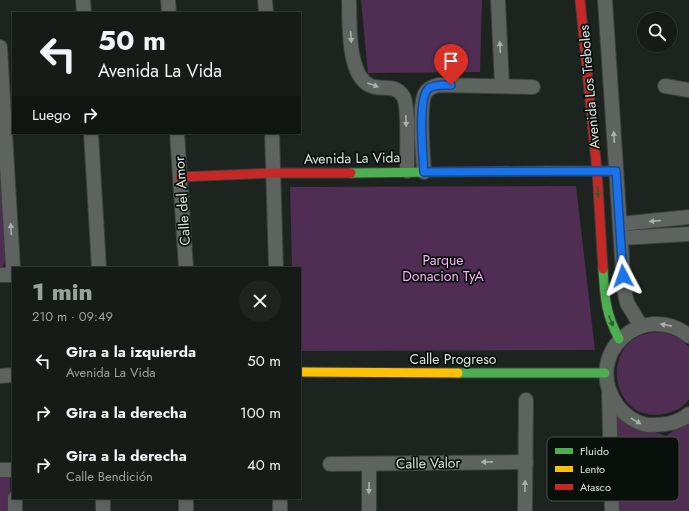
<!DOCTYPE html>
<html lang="es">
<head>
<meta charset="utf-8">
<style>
  :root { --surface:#161b17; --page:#1f2420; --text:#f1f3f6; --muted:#9ea1a1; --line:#353936; --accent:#98a19a }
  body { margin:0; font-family:Jost,sans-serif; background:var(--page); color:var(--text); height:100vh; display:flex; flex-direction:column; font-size:15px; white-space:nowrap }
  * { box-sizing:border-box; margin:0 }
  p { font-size:13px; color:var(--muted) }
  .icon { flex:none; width:22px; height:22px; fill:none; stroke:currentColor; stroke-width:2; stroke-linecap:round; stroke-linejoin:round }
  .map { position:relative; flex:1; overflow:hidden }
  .panel { position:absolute; left:12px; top:267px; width:289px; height:232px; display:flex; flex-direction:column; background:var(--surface); border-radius:0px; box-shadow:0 1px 3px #0004,0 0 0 1px var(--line) }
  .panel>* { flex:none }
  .top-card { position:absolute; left:12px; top:12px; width:289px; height:122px; border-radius:0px; box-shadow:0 1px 3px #0004,0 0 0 1px var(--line); background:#161b17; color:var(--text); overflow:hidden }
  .controls { position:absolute; left:637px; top:12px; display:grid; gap:8px }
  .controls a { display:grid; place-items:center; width:40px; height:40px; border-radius:50%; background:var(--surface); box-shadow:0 1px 3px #0004,0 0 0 1px var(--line); font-size:20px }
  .pin { position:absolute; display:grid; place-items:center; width:34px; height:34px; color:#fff; margin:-41px -17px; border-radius:50% 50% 50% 0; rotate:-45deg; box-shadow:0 0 4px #0007 }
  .pin .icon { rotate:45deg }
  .me { position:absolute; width:44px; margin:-22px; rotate:356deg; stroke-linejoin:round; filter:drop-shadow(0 0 3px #0008) }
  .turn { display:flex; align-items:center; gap:14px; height:84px; padding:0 20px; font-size:18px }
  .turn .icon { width:52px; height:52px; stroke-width:2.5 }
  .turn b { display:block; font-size:28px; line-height:34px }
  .then { display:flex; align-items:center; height:38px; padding:0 20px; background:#0003; gap:8px; font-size:15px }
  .round { display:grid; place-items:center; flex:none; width:42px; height:42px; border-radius:21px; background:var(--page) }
  .head { display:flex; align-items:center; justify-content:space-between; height:68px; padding:0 20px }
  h1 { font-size:24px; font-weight:800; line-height:30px; color:var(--accent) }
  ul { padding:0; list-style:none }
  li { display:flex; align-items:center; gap:12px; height:52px; padding:0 20px }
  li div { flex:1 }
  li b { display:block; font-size:15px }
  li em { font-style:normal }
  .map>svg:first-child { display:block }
  .green { fill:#502d53 }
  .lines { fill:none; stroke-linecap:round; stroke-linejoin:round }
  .street-casing { stroke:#3a403b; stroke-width:16 }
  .fast-casing { stroke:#3a403b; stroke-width:11 }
  .slow-casing { stroke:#3a403b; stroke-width:11 }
  .jam-casing { stroke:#3a403b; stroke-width:11 }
  .street { stroke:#5e635f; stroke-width:14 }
  .fast { stroke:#4caf50; stroke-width:9 }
  .slow { stroke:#ffc107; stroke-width:9 }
  .jam { stroke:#c62828; stroke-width:9 }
  .oneway { fill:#a9b0ab }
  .oneway2 { fill:#2a5f2d }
  .route-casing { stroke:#114b97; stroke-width:10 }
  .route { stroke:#1a73e8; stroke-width:7 }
  .labels { text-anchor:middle; stroke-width:3.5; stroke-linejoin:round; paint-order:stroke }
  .street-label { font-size:14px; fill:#dbe4dd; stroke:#090f0a }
  .park-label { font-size:14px; fill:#f8b5fc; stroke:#090f0a }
  .key { fill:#090f0a; stroke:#484f49; stroke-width:1 }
  .key-label { font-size:11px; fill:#dbe4dd }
</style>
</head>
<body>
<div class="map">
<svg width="689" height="511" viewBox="0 0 689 511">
  <rect width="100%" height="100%" fill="#1d241f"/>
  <!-- green -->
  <g class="green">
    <polygon points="361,0 482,0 480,72 368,73"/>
    <polygon points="0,152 8,258 2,267 0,267"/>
    <polygon points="576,186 595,350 300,351 300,268 292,268 290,187"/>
    <path d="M664,332L679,338L689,347V399C683,408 674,412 663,414C613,424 597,344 649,333C654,332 659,333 664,332Z"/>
    <polygon points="616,417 666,436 689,420 689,511 618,511"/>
    <polygon points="0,475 10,478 11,511 0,511"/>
  </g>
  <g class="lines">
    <!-- street casing -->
    <g class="street-casing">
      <g id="street">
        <polyline points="83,0 84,13"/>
        <polyline points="168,0 169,13"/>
        <polyline points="265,0 266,13"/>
        <path d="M349,0C350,22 346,82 375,87C386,89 396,85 403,96C409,104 407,158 407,171"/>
        <polyline points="498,0 502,86"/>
        <polyline points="605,0 624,289 627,303 641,326"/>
        <polyline points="0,47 13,268"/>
        <polyline points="665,86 689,90"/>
        <polyline points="91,133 99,268"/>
        <polyline points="177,133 186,268"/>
        <polyline points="272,133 276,268"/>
        <path d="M424,172C423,154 419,111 424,96C426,89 432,87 438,85L533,87"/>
        <polyline points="620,224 689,217"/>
        <polyline points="621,238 689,234"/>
        <polyline points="0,275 13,275"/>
        <path d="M689,336C644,299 581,354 617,405C624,415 637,424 649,425C663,425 678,424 689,414"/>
        <polyline points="0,376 13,375"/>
        <polyline points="609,394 612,511"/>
        <polyline points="330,464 526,462"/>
        <polyline points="0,470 13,470"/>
        <polyline points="15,498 15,511"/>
        <polyline points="103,498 103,511"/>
        <polyline points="186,498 186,511"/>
        <polyline points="280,498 280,511"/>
        <polyline points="369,511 369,464"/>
        <polyline points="525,511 526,400"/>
      </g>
    </g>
    <!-- fast casing -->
    <g class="fast-casing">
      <g id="fast">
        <polyline points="351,173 546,171"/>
        <path d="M603,269C605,298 605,312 619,339"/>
        <polyline points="458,373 605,373"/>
      </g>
    </g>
    <!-- slow casing -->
    <g class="slow-casing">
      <g id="slow">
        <polyline points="546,171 616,171"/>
        <polyline points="300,372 458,373"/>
      </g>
    </g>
    <!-- jam casing -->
    <g class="jam-casing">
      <g id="jam">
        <polyline points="580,0 597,171 603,269"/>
        <polyline points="180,177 274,173 351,173"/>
      </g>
    </g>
    <!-- street -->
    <use href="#street" class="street"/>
    <!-- fast -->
    <use href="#fast" class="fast"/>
    <!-- slow -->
    <use href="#slow" class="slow"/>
    <!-- jam -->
    <use href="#jam" class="jam"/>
  </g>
  <!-- one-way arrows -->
  <defs><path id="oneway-solid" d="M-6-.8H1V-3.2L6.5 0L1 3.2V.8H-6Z"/></defs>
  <g class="oneway">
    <use href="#oneway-solid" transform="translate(351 37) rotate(86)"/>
    <use href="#oneway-solid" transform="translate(500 47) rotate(-93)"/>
    <use href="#oneway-solid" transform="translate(373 85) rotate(20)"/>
    <use href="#oneway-solid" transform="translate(406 121) rotate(89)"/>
    <use href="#oneway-solid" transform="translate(614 137) rotate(-94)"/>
    <use href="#oneway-solid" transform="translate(655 221) rotate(175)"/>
    <use href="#oneway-solid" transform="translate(11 229) rotate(-93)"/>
    <use href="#oneway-solid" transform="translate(666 325) rotate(-169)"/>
    <use href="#oneway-solid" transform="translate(636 421) rotate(29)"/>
    <use href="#oneway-solid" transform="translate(487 462) rotate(179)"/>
    <use href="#oneway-solid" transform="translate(525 486) rotate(-89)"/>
    <use href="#oneway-solid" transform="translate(369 488) rotate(91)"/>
  </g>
  <g class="oneway2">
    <use href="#oneway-solid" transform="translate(598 192) rotate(86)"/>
    <use href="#oneway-solid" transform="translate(611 321) rotate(68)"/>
  </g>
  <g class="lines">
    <!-- route casing -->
    <g class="route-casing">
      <path id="route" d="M451,85C444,85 435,84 429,88C417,97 423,156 424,172L616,171L623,276"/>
    </g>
    <!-- route -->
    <use href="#route" class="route"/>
  </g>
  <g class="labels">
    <!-- street labels -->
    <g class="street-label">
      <text transform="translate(589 87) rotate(-95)" y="5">Avenida Los Treboles</text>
      <text transform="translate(352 158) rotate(-1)" y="5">Avenida La Vida</text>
      <text transform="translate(182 201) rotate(-94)" y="5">Calle del Amor</text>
      <text x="453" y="364">Calle Progreso</text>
      <text transform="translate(428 463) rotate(-1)" y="5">Calle Valor</text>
    </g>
    <!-- park labels -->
    <g class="park-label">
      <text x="443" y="265">Parque<tspan x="443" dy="16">Donacion TyA</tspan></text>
    </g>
  </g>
  <!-- legend -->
  <rect x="547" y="437" width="132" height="64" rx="6" class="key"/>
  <rect x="555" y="448" width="18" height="6" fill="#4caf50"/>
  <rect x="555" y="466" width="18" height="6" fill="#ffc107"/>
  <rect x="555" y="484" width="18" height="6" fill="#c62828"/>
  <g class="key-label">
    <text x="580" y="455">Fluido</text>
    <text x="580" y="473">Lento</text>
    <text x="580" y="491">Atasco</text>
  </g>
</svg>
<div class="controls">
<a><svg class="icon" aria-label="search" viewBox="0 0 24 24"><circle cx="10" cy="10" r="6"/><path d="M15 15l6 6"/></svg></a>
</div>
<div class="pin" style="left:451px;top:85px;background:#d93025"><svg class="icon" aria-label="arrive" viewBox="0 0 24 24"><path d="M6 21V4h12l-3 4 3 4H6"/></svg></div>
<svg class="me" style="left:623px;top:276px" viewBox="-20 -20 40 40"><path d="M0-17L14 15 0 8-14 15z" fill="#1a73e8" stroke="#fff" stroke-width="4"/></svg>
<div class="top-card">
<div class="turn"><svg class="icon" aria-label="left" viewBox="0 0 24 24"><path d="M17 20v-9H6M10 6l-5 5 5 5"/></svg><div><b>50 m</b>Avenida La Vida</div></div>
<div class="then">Luego<svg class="icon" aria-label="right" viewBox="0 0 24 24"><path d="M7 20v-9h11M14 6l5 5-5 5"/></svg></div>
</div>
<section class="panel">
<div class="head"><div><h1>1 min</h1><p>210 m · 09:49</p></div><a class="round"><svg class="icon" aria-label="close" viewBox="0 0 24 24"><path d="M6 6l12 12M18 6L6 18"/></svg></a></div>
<ul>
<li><svg class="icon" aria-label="left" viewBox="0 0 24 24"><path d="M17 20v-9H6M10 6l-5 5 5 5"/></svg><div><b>Gira a la izquierda</b><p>Avenida La Vida</p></div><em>50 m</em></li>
<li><svg class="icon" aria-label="right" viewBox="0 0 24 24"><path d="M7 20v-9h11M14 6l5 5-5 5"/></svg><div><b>Gira a la derecha</b></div><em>100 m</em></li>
<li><svg class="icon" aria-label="right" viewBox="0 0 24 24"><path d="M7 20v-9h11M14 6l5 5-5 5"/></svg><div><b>Gira a la derecha</b><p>Calle Bendición</p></div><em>40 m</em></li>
</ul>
</section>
</div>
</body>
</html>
